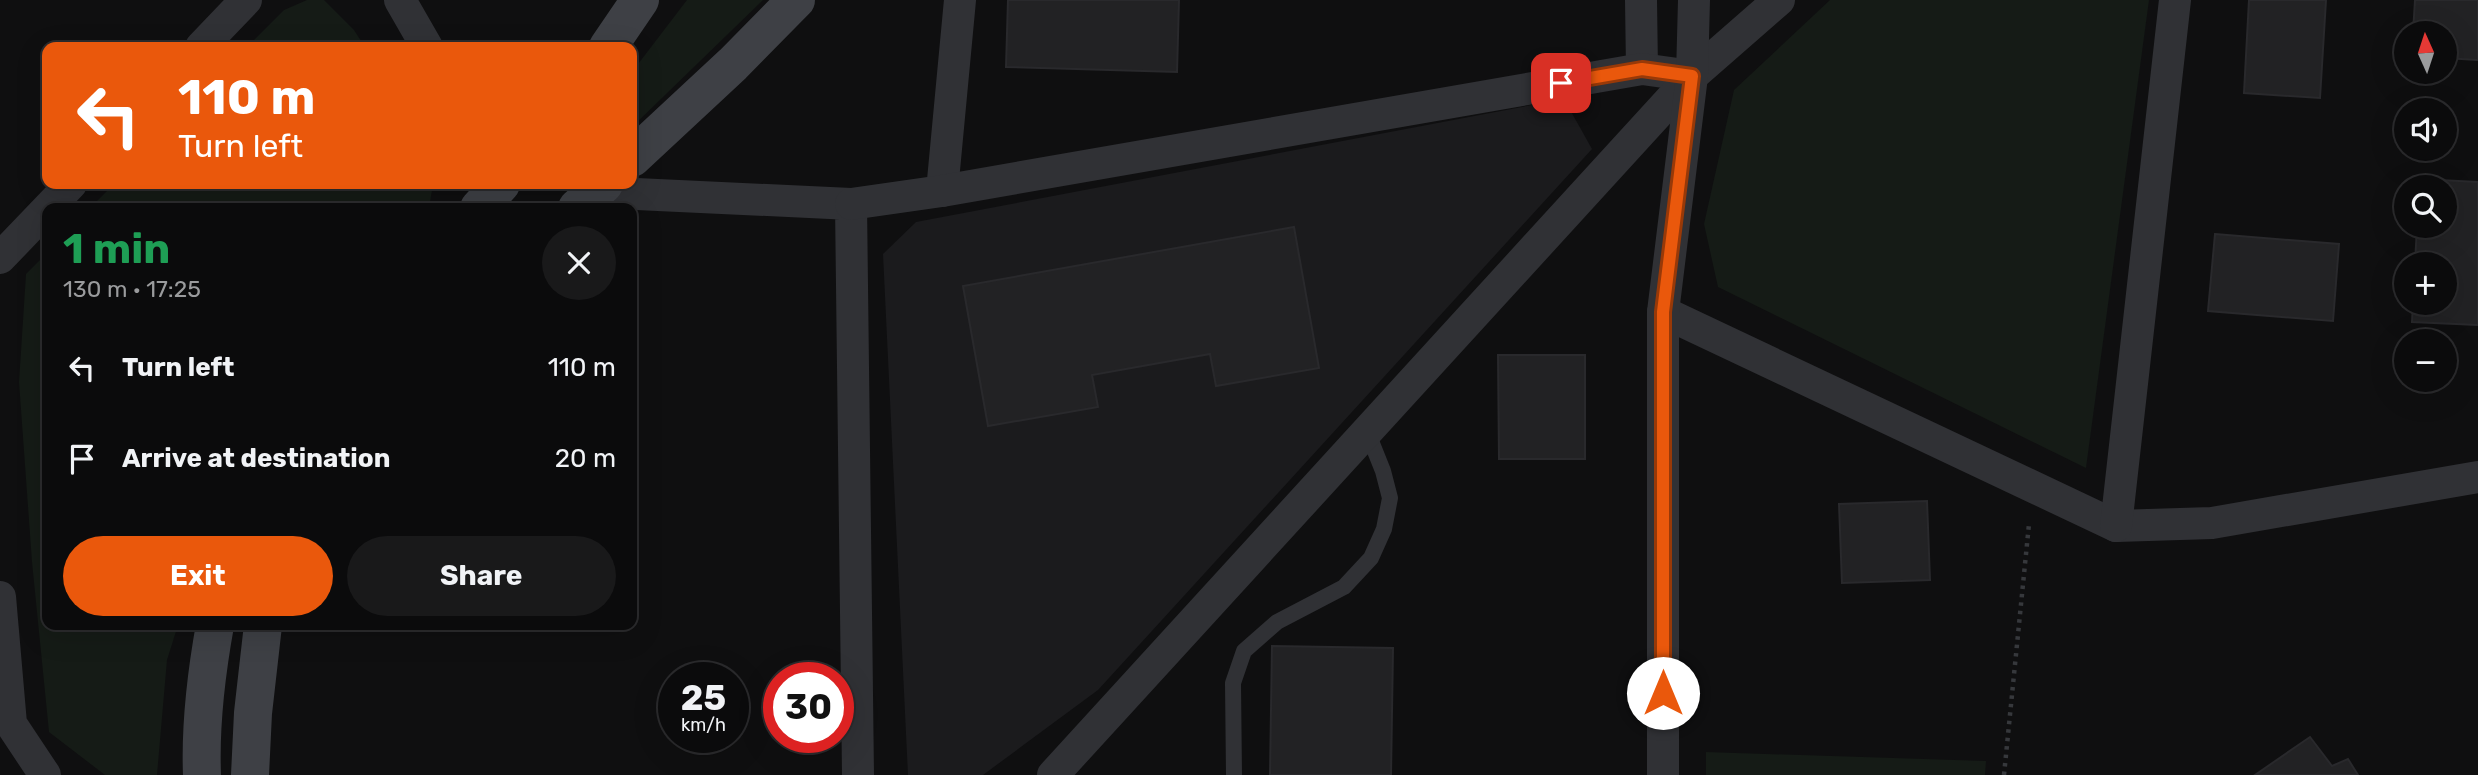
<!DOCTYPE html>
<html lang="en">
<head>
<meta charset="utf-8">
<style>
  :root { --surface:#0b0b0c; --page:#19191a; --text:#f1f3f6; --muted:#9a9b9d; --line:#2b2b2d; --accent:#ea580c }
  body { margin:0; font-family:Rubik,sans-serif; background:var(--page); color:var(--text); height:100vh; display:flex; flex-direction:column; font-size:26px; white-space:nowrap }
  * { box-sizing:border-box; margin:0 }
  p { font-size:23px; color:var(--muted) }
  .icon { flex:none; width:38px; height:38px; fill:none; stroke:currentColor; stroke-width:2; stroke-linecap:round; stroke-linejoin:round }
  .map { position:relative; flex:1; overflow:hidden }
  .drawer { position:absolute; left:42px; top:203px; width:595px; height:427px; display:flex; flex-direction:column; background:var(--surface); border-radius:14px; box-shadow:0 7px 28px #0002,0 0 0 2px var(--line) }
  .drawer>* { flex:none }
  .banner { position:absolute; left:42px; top:42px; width:595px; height:147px; border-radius:14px; box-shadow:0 7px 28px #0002,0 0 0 2px var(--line); background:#ea580c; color:#fff; overflow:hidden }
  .needle { width:46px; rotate:357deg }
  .controls { position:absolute; left:2394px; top:21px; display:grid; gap:14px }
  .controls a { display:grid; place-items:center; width:63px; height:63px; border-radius:50%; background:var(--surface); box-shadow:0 7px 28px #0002,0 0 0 2px var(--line); font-size:35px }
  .speed { position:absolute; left:658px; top:662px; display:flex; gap:14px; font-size:35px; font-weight:700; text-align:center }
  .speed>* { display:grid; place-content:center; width:91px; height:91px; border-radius:50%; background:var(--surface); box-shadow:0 7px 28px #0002,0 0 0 2px var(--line); line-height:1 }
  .speed small { font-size:18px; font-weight:400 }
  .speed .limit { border:10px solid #d22; background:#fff; color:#111 }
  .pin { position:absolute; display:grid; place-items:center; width:60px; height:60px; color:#fff; margin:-30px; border-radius:14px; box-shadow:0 4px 10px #0006 }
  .me { position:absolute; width:77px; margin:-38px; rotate:0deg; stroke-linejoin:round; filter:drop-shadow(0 0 5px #0008) }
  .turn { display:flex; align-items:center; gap:24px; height:147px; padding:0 21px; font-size:32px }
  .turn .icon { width:91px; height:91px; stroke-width:2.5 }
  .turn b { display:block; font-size:49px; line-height:60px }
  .round { display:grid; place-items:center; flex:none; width:74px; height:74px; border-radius:37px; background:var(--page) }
  .overview { display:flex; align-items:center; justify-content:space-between; height:119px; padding:0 21px }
  h1 { font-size:42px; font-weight:700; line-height:52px; color:#1e9e55 }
  .cta { display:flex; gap:14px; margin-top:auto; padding:14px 21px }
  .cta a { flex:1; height:80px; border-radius:42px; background:var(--accent); color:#fff; font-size:28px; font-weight:700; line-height:80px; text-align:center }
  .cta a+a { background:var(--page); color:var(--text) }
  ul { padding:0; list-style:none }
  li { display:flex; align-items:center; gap:21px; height:91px; padding:0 21px }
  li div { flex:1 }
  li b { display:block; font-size:26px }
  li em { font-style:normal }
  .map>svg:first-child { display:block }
  .built { fill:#1b1b1d }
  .green { fill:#151b16 }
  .building { fill:#222224; stroke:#29292c; stroke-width:2 }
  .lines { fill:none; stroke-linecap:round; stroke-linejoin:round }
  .path { stroke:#36383c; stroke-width:4.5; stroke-dasharray:3.5 5; stroke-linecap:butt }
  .service { stroke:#303135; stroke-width:16 }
  .minor { stroke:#303135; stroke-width:32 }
  .secondary { stroke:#3e4045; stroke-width:38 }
  .route-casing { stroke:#983908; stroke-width:18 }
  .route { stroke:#ea580c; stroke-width:12 }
</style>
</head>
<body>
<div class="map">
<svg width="2478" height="775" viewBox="0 0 2478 775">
  <rect width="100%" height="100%" fill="#0f0f10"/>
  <!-- built -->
  <polygon class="built" points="1564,99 1592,149 1098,690 983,775 908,775 883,254 916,222"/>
  <!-- green -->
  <g class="green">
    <polygon points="307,0 324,0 354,30 365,47 247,47 284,10"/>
    <polygon points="687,0 763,0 632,127 632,72"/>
    <polygon points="1830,0 2149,0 2086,468 1718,287 1704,224 1734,90"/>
    <polygon points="114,184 433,184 429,208 90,208"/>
    <polygon points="47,253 47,625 178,625 167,660 157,775 105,775 49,732 32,562 19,382 26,274"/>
    <polygon points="1706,752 1986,761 1985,775 1706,775"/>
  </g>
  <!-- building -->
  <g class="building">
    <polygon points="1008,0 1179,0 1177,72 1006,67"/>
    <polygon points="2249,0 2326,0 2320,98 2244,93"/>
    <polygon points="2415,0 2478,0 2478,60 2445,58 2445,33 2413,33"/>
    <polygon points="2419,179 2478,182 2478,325 2412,322 2413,303 2445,303 2445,264 2415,264 2417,226 2445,226 2445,187 2418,187"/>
    <polygon points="1294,227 1319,368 1216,386 1210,354 1092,375 1098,407 988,426 963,286"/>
    <polygon points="2215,234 2339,244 2333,321 2208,311"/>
    <polygon points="1498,355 1585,355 1585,459 1499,459"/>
    <polygon points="1927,501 1930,580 1842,583 1839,504"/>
    <polygon points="1272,646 1393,648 1391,775 1270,775"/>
    <polygon points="2310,737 2332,766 2348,759 2358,775 2255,775"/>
  </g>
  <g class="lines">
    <!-- path -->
    <polyline class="path" points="2004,775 2029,524"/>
    <!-- service -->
    <polyline class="service" points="1234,775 1233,683 1244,651 1277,622 1344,587 1371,558 1384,529 1390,498 1383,471 1367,431"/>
    <!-- minor -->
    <g class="minor">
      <polyline points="400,0 427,47"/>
      <polyline points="1641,0 1642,69"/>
      <polyline points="201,47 246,0"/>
      <polyline points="942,191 960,0"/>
      <polyline points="594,192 851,204 858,775"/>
      <polyline points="851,204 942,191 1642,69 1692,76"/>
      <polyline points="0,258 71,184"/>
      <polyline points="1663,312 2116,526 2212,523 2478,477"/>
      <polyline points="2116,526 2175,0"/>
      <polyline points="0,597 11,724 45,775"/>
      <polyline points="1053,775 1692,76 1779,0"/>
      <polyline points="1663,775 1663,312 1692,76 1694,0"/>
    </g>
    <!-- secondary -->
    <g class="secondary">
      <polyline points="608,47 640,0"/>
      <polyline points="632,158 733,64 796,0"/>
      <polyline points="479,208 501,184"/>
      <polyline points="577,208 604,184"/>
      <path d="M202,775C200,724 206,675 215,625"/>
      <polyline points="250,775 253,713 263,625"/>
    </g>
  </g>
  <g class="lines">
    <!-- route casing -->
    <g class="route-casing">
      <polyline id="route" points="1561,83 1642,69 1692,76 1663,312 1663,693"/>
    </g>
    <!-- route -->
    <use href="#route" class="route"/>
  </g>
</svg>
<div class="controls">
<a><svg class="needle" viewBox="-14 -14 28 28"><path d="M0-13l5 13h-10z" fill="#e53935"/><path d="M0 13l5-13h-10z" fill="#9a9b9d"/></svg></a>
<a><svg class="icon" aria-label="sound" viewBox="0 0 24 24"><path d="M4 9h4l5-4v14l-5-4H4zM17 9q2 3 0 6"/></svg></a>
<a><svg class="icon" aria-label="search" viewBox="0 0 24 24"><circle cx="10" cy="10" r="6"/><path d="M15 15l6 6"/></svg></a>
<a>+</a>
<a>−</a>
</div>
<div class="speed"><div>25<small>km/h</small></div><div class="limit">30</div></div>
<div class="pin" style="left:1561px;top:83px;background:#d93025"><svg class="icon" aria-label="arrive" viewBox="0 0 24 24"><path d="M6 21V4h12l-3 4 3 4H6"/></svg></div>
<svg class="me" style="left:1663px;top:693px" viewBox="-20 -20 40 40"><circle r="19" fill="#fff"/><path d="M0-13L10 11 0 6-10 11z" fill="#ea580c"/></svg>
<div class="banner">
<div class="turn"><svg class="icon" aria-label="left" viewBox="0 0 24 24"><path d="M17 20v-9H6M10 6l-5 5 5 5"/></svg><div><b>110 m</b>Turn left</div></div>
</div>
<section class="drawer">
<div class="overview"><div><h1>1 min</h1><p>130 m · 17:25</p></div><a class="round"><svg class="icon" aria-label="close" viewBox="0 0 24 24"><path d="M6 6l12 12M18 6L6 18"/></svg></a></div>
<ul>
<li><svg class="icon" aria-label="left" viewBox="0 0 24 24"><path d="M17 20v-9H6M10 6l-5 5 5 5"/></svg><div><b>Turn left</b></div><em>110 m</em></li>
<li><svg class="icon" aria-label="arrive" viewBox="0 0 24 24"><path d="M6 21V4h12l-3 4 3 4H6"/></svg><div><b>Arrive at destination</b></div><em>20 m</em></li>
</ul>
<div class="cta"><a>Exit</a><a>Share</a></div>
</section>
</div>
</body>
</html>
